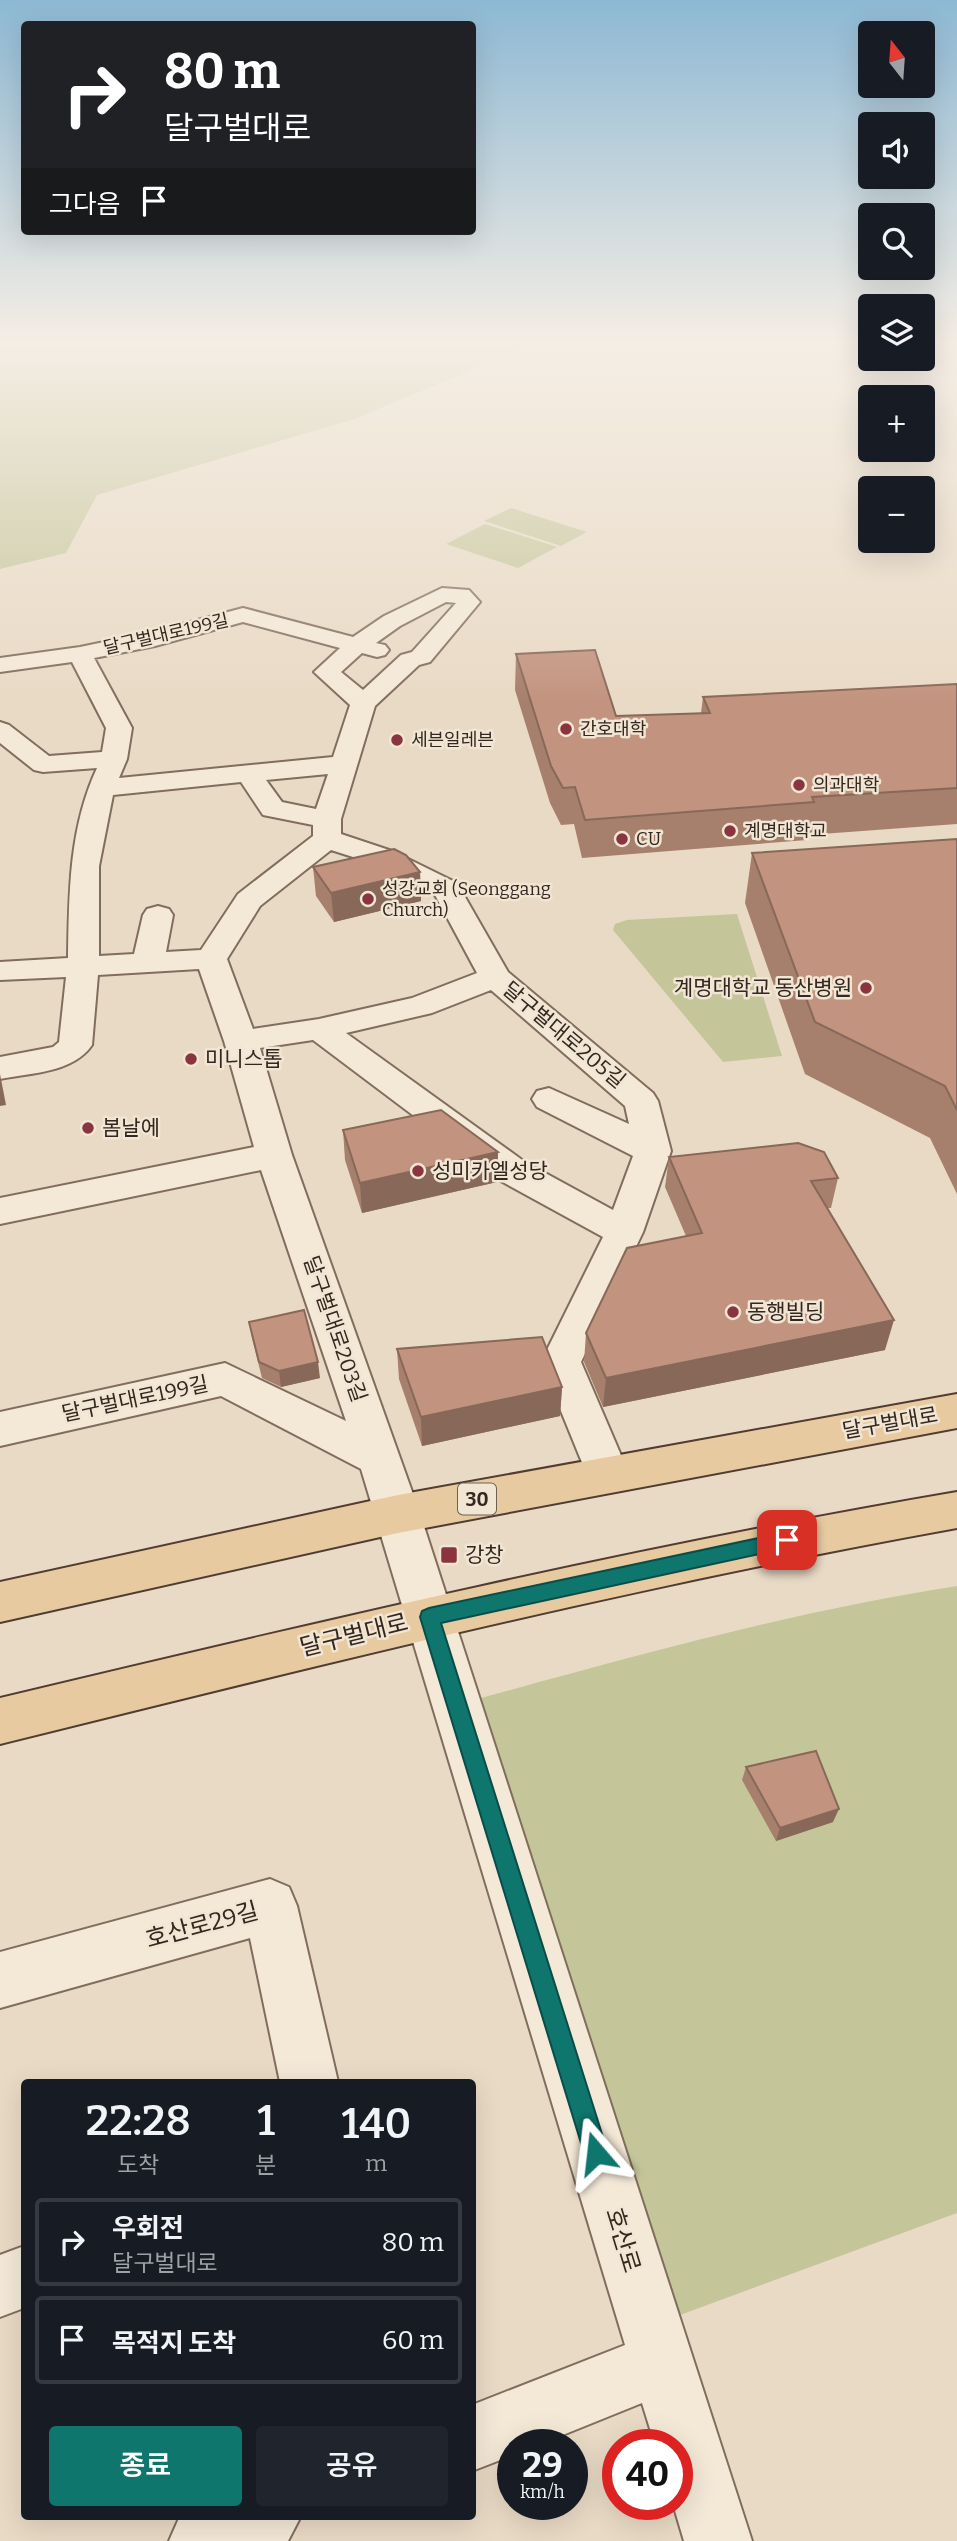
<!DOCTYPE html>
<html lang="ko">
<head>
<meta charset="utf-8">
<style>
  :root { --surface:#171b24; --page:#20242c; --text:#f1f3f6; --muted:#9ea1a6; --line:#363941; --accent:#0f766e }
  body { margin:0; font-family:Bitter,"Noto Sans KR",serif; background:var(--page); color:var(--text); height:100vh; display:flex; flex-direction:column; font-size:26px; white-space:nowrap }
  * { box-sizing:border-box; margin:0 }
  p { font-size:23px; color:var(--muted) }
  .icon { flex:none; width:38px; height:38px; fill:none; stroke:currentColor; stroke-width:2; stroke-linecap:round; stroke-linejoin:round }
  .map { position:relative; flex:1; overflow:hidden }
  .drawer { position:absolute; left:21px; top:2079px; width:455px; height:441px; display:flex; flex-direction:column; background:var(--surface); border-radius:7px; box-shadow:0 7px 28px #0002 }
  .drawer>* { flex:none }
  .hud { position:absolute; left:21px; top:21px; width:455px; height:214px; border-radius:7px; box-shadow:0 7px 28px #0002; background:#202124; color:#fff; overflow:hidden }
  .needle { width:46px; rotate:343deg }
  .buttons { position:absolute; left:858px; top:21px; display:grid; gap:14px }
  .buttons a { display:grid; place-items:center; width:77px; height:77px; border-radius:7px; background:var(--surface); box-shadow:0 7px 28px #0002; font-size:35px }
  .speed { position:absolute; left:497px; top:2429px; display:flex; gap:14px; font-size:35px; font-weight:700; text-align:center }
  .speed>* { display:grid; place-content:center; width:91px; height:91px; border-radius:50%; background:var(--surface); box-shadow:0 7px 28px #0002; line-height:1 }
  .speed small { font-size:18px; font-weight:400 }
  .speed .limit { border:10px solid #d22; background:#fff; color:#111 }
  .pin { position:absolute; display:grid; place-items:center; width:60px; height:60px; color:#fff; margin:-30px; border-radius:14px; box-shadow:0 4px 10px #0006 }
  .me { position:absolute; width:77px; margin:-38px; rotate:343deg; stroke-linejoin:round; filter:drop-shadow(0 0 5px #0008) }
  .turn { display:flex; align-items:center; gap:24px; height:147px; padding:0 28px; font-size:32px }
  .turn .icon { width:91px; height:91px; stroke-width:2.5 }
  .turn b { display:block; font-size:49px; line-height:60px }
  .then { display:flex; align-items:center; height:66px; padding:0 28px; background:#0003; gap:14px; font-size:26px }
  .eta { display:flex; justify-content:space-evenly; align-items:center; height:119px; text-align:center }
  .eta b { font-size:42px; font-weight:600; line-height:49px }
  .action { display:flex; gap:14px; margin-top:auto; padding:14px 28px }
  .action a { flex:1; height:80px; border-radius:7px; background:var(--accent); color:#fff; font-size:28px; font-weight:600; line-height:80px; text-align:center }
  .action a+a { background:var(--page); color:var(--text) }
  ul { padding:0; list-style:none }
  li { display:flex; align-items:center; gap:21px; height:88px; margin:0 14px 10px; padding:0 14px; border:4px solid var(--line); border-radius:7px }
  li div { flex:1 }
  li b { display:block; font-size:26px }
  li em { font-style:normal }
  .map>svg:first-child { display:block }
  .green { fill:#c5c59a }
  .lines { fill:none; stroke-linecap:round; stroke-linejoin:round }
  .minor-casing { stroke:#816d5d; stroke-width:4 }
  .major-casing { stroke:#503c31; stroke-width:4 }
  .minor { fill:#f4e9d7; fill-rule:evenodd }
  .major { fill:#e8caa1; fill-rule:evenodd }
  .wall { fill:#a77f6d }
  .shaded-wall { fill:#886859 }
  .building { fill:#c2947f; stroke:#886859; stroke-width:2 }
  .route { fill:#0f766e; stroke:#0a4d48; stroke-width:2 }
  .poi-dot { fill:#89343e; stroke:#f1e5d4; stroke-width:2.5 }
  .labels { text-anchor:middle; stroke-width:5; stroke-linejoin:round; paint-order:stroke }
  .far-street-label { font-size:18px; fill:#33271f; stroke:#f1e5d4 }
  .far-poi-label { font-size:18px; fill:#33271f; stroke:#f1e5d4; text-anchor:start }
  .shield { fill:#f1e5d4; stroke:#6c6055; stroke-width:2 }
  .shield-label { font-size:19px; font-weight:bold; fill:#33271f }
  .poi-label { font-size:21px; fill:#33271f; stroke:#f1e5d4; text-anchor:start }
  .street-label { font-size:21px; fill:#33271f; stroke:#f1e5d4 }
  .near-street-label { font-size:24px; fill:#33271f; stroke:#f1e5d4 }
</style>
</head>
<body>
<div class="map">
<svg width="957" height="2541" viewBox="0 0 957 2541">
  <rect width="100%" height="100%" fill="#e9dac5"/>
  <!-- green -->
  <g class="green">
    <polygon points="0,346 530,346 354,419 97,495 66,553 0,569"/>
    <polygon points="511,508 587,532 561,546 484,521"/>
    <polygon points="485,524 557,547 518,568 446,544"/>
    <polygon points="737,914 782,1056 723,1062 613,930 615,924 627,920"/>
    <path d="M957,1586V2213L680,2315L481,1698C639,1655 795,1611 957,1586Z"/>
  </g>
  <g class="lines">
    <!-- minor casing -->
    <g class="minor-casing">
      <g id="minor">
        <path d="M442,588L469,590L480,602L430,662L419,665L375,706L341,819V834L392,851L457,883L508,972L653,1093L658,1101L671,1151L643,1232L581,1362L629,1474L622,1487L607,1492L592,1487L541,1362L603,1237L499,1180L313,1040L260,1048L292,1155L420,1514L752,2541H684L673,2504H677V2445H655L642,2403L538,2445H513V2455L472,2471V2405L625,2345L361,1469L221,1396L0,1446V1412L225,1363L346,1421L261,1170L0,1224V1198L254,1147L224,1041L199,969L98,975L92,1045C73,1073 30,1073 0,1079V1057L53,1047L59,1042L66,977L0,980V962L68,958C69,893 69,828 97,768L43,772L34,770L0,743V722L9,725L49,756L102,752L106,728L72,662L0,672V658L80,647L152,632L243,608L353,637L384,616ZM446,602L456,603L412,652L401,655L363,690L341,672L362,653L377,657L385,655L389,650L385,645L376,643L400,626ZM243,622L340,648L314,672L350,705L333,757L119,778L127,759L132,728L94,658L155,646ZM328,774L316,809L282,802L266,780ZM241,782L263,815L313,825V836L238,894L201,950L166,952L173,915L169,909L158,906L147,909L143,915L134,954L99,956V866L113,795ZM331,850L372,863L435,895L477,973L412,998L319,1019L253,1029L227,959L260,906ZM491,990L625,1106L629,1124L549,1088L537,1091L532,1099L537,1107L633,1156L613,1210L525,1162L346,1033L432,1013Z"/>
        <polygon points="270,1879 289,1887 297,1906 338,2082 280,2082 250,1938 0,2008 0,1952"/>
        <polygon points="24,2246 24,2308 0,2317 0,2255"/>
        <polygon points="180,2516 301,2516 288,2541 169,2541"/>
      </g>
    </g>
    <!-- major casing -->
    <g class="major-casing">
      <g id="major">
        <polygon points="957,1394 957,1428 398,1533 0,1622 0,1582 398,1495"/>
        <path d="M957,1492V1528C635,1586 318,1665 0,1744V1698C318,1622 635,1547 957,1492Z"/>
      </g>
    </g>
    <!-- minor -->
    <use href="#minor" class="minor"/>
    <!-- major -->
    <use href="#major" class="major"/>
  </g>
  <!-- wall -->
  <g class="wall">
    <polygon points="516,654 616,716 701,713 703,697 957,684 957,824 808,835 807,840 582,858 574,824 561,825 550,803 515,690"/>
    <polygon points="957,839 957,1194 930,1138 805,1074 745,903 752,853"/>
    <polygon points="313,867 420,872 421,901 334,922 316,896"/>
    <polygon points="343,1130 498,1152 497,1182 362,1213 345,1160"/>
    <polygon points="669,1157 838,1178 831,1208 827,1208 885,1350 603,1407 584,1362 586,1333 686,1236 665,1187"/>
    <polygon points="249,1322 320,1378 281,1387 262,1378 252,1338"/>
    <polygon points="397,1349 562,1387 560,1416 422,1446 399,1379"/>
    <polygon points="746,1767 833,1822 776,1841 742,1780"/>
  </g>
  <!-- shaded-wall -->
  <g class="shaded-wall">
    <polygon points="420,872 421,901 334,922 331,893"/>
    <polygon points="0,1074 6,1105 0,1106"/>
    <polygon points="498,1152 497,1182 362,1213 360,1183"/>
    <polygon points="894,1320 885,1350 603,1407 606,1378"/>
    <polygon points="318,1362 320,1378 281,1387 279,1371"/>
    <polygon points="562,1387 560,1416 422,1446 421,1417"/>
    <polygon points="839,1809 833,1822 776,1841 780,1828"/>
  </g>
  <!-- building -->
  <g class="building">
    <polygon points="595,650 616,716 710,713 703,697 957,684 957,788 812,797 814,802 585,820 575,787 563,788 551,766 516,654"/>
    <polygon points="957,839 957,1110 945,1086 815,1022 752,853"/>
    <polygon points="394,849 406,855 420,872 331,893 313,867"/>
    <polygon points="441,1110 498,1152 360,1183 343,1130"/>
    <polygon points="798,1143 824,1152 838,1178 811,1181 894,1320 606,1378 586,1333 627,1248 702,1233 669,1157"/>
    <polygon points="304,1310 318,1362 279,1371 259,1362 249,1322"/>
    <polygon points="542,1337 562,1387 421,1417 397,1349"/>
    <polygon points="816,1751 839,1809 780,1828 746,1767"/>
  </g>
  <!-- sky -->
  <linearGradient id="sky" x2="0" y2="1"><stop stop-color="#8db8d3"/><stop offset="0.49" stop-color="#f5eee5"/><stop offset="1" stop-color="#f5eee5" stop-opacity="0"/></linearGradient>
  <rect width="957" height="701" fill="url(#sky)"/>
  <!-- route -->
  <polygon class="route" points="787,1532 793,1535 796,1540 793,1546 787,1548 441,1623 608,2153 605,2162 596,2165 588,2162 584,2153 420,1617 422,1611 429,1608"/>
  <!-- markers -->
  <g class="poi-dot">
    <circle cx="566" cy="729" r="7"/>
    <circle cx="397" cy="740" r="7"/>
    <circle cx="799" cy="785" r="7"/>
    <circle cx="730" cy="831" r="7"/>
    <circle cx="622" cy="839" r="7"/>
    <circle cx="368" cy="899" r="7"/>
    <circle cx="866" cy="988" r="7"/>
    <circle cx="191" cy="1059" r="7"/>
    <circle cx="88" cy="1128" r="7"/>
    <circle cx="418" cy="1171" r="7"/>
    <circle cx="733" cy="1312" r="7"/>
    <rect x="440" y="1546" width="18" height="18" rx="3.5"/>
  </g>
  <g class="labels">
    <!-- far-street labels -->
    <g class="far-street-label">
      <text transform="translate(166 634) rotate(-13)" y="6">달구벌대로199길</text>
    </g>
    <!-- far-poi labels -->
    <g class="far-poi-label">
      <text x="580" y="735">간호대학</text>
      <text x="411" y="746">세븐일레븐</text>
      <text x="813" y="791">의과대학</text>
      <text x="744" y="837">계명대학교</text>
      <text x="636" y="845">CU</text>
      <text x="382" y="895">성강교회 (Seonggang<tspan x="382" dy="21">Church)</tspan></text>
    </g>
    <!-- shield labels -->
    <rect class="shield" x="458" y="1483.5" width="38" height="31" rx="5"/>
    <g class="shield-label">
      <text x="477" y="1506">30</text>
    </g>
    <!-- poi labels -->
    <g class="poi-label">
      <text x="852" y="995" text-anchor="end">계명대학교 동산병원</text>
      <text x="205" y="1066">미니스톱</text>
      <text x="102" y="1135">봄날에</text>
      <text x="432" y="1178">성미카엘성당</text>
      <text x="747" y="1319">동행빌딩</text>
      <text x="465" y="1562">강창</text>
    </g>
    <!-- street labels -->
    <g class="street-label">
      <text transform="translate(564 1035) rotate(40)" y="7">달구벌대로205길</text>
      <text transform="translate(335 1329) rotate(71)" y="7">달구벌대로203길</text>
      <text transform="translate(135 1399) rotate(-12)" y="7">달구벌대로199길</text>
      <text transform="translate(890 1423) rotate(-10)" y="7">달구벌대로</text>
    </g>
    <!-- near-street labels -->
    <g class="near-street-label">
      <text transform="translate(354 1635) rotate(-14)" y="8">달구벌대로</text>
      <text transform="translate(202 1925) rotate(-15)" y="8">호산로29길</text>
      <text transform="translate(623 2240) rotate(73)" y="8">호산로</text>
    </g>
  </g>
</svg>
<div class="buttons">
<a><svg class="needle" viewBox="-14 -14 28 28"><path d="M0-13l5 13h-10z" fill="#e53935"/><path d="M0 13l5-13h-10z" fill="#9ea1a6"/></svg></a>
<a><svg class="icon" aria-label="sound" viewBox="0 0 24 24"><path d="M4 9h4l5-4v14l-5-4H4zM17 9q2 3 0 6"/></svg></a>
<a><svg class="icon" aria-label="search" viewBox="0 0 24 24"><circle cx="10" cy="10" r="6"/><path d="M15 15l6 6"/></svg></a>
<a><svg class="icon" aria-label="layers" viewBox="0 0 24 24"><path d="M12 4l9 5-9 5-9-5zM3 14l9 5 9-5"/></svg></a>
<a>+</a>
<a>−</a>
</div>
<div class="speed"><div>29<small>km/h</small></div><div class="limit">40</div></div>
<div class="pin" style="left:787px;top:1540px;background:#d93025"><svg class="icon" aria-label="arrive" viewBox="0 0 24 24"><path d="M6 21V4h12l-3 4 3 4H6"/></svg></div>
<svg class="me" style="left:596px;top:2153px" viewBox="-20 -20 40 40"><path d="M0-17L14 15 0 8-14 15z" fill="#0f766e" stroke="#fff" stroke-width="4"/></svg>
<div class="hud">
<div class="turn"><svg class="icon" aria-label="right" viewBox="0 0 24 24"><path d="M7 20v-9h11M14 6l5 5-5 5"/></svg><div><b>80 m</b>달구벌대로</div></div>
<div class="then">그다음<svg class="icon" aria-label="arrive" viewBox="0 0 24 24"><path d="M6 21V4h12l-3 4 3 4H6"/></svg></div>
</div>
<section class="drawer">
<div class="eta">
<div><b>22:28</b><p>도착</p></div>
<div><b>1</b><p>분</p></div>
<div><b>140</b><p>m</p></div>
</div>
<ul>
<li><svg class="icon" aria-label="right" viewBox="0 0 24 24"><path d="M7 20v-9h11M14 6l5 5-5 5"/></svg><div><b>우회전</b><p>달구벌대로</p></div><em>80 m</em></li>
<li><svg class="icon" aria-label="arrive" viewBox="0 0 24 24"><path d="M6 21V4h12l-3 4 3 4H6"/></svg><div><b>목적지 도착</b></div><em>60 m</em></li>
</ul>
<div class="action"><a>종료</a><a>공유</a></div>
</section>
</div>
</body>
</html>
